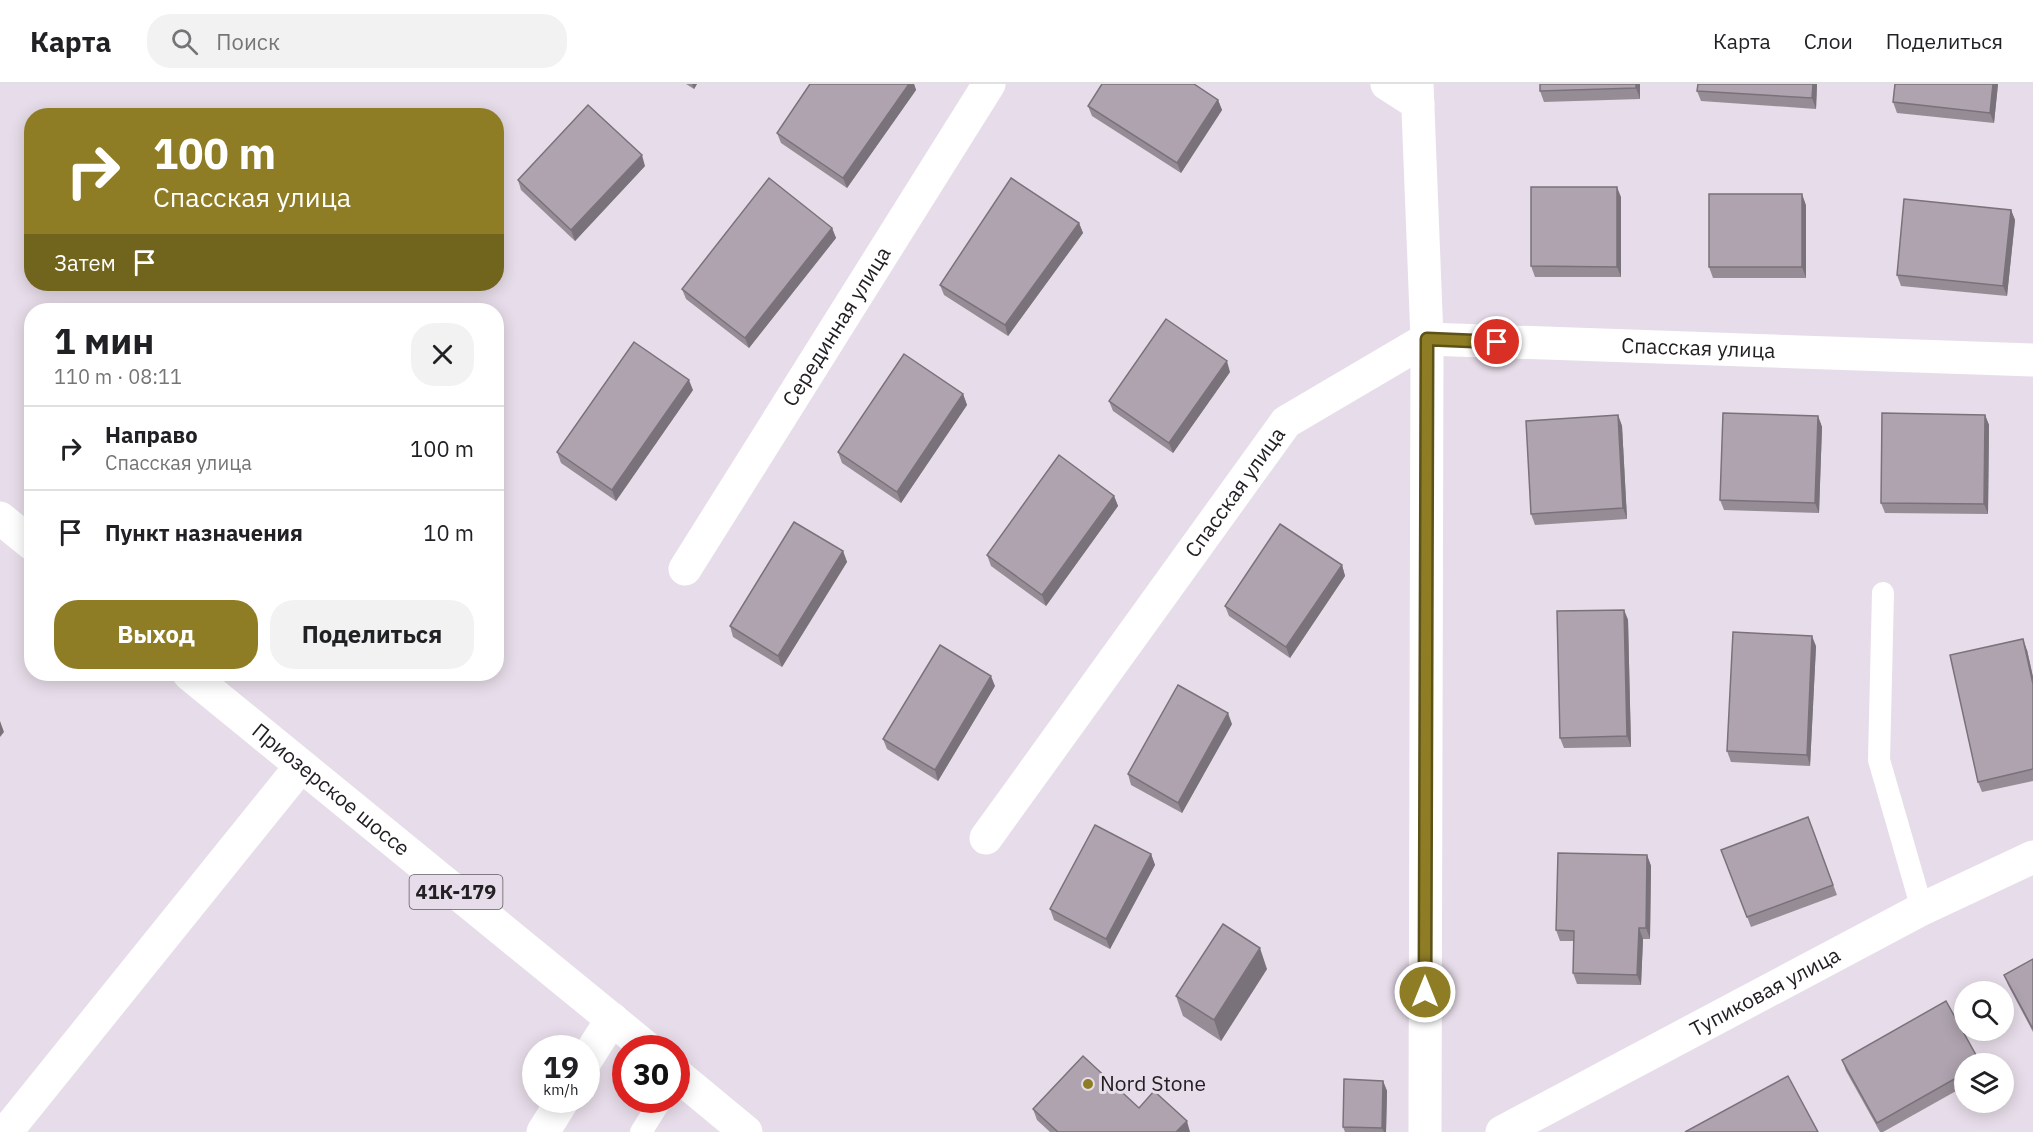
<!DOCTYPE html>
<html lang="ru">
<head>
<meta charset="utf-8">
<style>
  :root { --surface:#fff; --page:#f2f2f2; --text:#202124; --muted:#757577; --line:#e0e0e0; --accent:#8e7d24 }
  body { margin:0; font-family:"IBM Plex Sans",sans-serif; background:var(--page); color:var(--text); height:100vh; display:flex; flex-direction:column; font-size:22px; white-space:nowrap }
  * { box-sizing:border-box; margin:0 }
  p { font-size:20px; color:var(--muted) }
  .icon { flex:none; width:33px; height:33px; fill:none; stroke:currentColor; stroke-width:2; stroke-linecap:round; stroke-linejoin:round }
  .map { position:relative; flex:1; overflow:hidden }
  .side { position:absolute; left:24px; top:219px; width:480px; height:378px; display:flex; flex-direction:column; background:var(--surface); border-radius:24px; box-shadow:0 3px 15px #0003 }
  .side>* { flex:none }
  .hud { position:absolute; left:24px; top:24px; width:480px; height:183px; border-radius:24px; box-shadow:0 3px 15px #0003; background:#8e7d24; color:#fff; overflow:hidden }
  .controls { position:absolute; left:1954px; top:897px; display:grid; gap:12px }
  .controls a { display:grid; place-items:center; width:60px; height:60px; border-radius:50%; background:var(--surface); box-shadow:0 3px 15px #0003; font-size:30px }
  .speed { position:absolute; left:522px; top:951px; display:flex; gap:12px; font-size:30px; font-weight:700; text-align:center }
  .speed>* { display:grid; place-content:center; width:78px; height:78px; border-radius:50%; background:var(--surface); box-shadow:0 3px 15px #0003; line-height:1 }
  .speed small { font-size:15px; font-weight:400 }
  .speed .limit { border:9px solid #d22; background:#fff; color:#111 }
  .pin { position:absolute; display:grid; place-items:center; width:51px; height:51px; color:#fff; margin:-26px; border:3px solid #fff; border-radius:50%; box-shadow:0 2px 6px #0007 }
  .me { position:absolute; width:66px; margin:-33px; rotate:0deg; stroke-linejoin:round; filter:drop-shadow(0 0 4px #0008) }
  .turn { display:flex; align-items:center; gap:21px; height:126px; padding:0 30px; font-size:27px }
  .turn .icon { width:78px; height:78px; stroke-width:2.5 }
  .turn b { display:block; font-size:42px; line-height:51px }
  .then { display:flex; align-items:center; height:57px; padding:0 30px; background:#0003; gap:12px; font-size:22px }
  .round { display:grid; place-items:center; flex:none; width:63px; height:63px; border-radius:24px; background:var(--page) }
  .overview { display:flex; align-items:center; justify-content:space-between; height:102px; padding:0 30px }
  h1 { font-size:36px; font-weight:700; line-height:45px }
  .primary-button { display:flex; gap:12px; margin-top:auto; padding:12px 30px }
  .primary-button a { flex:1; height:69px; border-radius:24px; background:var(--accent); color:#fff; font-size:24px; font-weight:700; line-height:69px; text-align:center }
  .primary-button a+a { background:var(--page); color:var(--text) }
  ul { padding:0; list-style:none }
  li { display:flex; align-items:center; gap:18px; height:84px; padding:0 30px; border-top:2px solid var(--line) }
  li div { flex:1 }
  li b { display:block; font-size:22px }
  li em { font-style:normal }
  header { display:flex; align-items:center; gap:36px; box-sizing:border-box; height:84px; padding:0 30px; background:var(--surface); border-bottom:2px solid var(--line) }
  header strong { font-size:28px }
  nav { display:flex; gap:33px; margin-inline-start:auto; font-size:21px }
  .search { width:420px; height:54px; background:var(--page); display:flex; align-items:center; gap:15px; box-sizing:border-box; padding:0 21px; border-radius:24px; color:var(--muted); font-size:22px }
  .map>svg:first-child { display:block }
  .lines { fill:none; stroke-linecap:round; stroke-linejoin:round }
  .lane { stroke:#fff; stroke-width:22 }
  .street { stroke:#fff; stroke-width:33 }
  .primary { stroke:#fff; stroke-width:33 }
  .wall { fill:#968c96 }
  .shaded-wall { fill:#7a727a }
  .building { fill:#aea3af; stroke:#7a727a; stroke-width:1.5 }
  .route-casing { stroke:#5c5117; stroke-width:15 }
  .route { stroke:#8e7d24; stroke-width:10 }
  .poi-dot { fill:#8e7d24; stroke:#e7ddea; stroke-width:2 }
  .labels { text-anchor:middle; stroke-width:6; stroke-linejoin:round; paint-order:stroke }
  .shield { fill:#e7ddea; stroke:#5e595f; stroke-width:1.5 }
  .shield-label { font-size:20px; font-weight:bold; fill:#232024 }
  .street-label { font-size:21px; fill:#232024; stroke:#e7ddea }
  .poi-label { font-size:21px; fill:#232024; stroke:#e7ddea; text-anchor:start }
</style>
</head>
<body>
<header>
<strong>Карта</strong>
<div class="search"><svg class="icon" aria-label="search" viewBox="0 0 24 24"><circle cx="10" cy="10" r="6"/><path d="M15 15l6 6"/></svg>Поиск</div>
<nav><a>Карта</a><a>Слои</a><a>Поделиться</a></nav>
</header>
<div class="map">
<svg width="2033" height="1048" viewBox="0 0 2033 1048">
  <rect width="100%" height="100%" fill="#e7ddea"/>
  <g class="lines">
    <!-- lane -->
    <g class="lane">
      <polyline points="1883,509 1879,676 1922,825"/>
      <polyline points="641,1048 661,1016"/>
    </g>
    <!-- street -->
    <g class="street">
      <polyline points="1387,0 1418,20"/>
      <polyline points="1417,0 1427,255 1425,1048"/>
      <path id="s1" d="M685,485L989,0"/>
      <path id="s2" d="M986,754L1286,338L1427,255L2033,276"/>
      <polyline points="586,976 612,935"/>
      <polyline points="6,1048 301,682"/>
      <polyline points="543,1048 563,1016"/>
      <path id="s3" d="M1502,1048L1922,825L2033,773"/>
    </g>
    <!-- primary -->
    <g class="primary">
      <polyline points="0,434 32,460"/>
      <path id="s4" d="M189,590L647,964"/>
      <polyline points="676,990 746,1048"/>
    </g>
  </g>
  <!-- wall -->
  <g class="wall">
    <polygon points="686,0 697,0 694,5"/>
    <polygon points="810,0 914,0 916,6 847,104 781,59 777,49"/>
    <polygon points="1640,0 1640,15 1544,18 1540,7"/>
    <polygon points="1698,0 1817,0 1816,25 1701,17 1697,7"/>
    <polygon points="1895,0 1998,0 1994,39 1897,29 1893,18"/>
    <polygon points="1218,16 1222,26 1181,89 1092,32 1088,22"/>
    <polygon points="645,82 575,157 521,106 518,96"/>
    <polygon points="1621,113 1621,193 1535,193 1531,182"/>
    <polygon points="1806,121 1806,194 1713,194 1709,183"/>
    <polygon points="2011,126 2015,136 2007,212 1901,202 1897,191"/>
    <polygon points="1079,139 1083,149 1008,252 944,211 940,201"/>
    <polygon points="832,144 836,154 749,264 686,215 682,205"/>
    <polygon points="1230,288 1173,369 1113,327 1109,317"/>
    <polygon points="693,306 616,417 561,379 557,368"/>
    <polygon points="963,310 967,321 901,419 842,379 838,368"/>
    <polygon points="1618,331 1622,342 1627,435 1535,441 1531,430"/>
    <polygon points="1985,331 1989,341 1988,430 1885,429 1881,419"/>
    <polygon points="1818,332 1822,343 1819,429 1724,426 1720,416"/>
    <polygon points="1114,412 1118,422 1046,522 991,482 987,471"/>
    <polygon points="843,467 847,478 782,583 733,553 730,542"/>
    <polygon points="1342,481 1345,492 1290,574 1229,532 1225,522"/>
    <polygon points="1624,526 1628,536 1631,663 1564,664 1560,654"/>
    <polygon points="1816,562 1810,682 1731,678 1727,667"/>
    <polygon points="2027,566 2033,593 2033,697 1982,708 1978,698"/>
    <polygon points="995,602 938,697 887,665 883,655"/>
    <polygon points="1232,640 1182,729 1131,701 1128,690"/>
    <polygon points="1808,733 1837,811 1751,843 1721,766"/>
    <polygon points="1151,770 1155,781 1110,865 1054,836 1050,825"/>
    <polygon points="1647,771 1651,782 1650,855 1643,855 1641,901 1577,900 1573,889 1574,857 1560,857 1556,846"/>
    <polygon points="2033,875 2033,948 2008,901 2004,891"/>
    <polygon points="1267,885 1221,957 1183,932 1176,912"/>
    <polygon points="1842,976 1965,980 1965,1002 1883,1048 1880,1048 1846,987"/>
    <polygon points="1383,997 1387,1007 1386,1048 1345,1048 1343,1043"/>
    <polygon points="1139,1024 1190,1047 1050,1048 1037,1036 1033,1025"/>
  </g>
  <!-- shaded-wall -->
  <g class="shaded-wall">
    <polygon points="692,0 697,0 694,5"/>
    <polygon points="909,0 914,0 916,6 847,104 843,94"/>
    <polygon points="1636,0 1640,0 1640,15 1636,4"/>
    <polygon points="1813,0 1817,0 1816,25 1812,14"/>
    <polygon points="1993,0 1998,0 1994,39 1990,29"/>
    <polygon points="1218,16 1222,26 1181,89 1177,79"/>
    <polygon points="642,71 645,82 575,157 571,146"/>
    <polygon points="1617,103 1621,113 1621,193 1617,183"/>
    <polygon points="1802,110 1806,121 1806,194 1802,183"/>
    <polygon points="2011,126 2015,136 2007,212 2003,202"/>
    <polygon points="1079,139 1083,149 1008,252 1005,241"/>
    <polygon points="832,144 836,154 749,264 745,254"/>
    <polygon points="1227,277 1230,288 1173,369 1169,359"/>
    <polygon points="689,296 693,306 616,417 612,406"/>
    <polygon points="963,310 967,321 901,419 897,408"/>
    <polygon points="1618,331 1622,342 1627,435 1623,424"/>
    <polygon points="1985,331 1989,341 1988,430 1984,420"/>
    <polygon points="1818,332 1822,343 1819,429 1815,419"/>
    <polygon points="1114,412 1118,422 1046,522 1042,511"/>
    <polygon points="843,467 847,478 782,583 778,572"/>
    <polygon points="1342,481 1345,492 1290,574 1286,563"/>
    <polygon points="1624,526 1628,536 1631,663 1627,652"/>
    <polygon points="1812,552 1816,562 1810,682 1807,671"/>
    <polygon points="2023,555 2027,566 2033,593 2033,600"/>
    <polygon points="991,592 995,602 938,697 935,686"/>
    <polygon points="1228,629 1232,640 1182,729 1178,719"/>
    <polygon points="0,637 4,648 0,653"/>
    <polygon points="1151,770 1155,781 1110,865 1106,855"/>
    <polygon points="1647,771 1651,782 1650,855 1646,844"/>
    <polygon points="1639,844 1643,855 1641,901 1637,891"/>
    <polygon points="1260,864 1267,885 1221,957 1214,936"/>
    <polygon points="1383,997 1387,1007 1386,1048 1384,1048 1382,1044"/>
    <polygon points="1187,1037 1190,1048 1176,1048"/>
  </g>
  <!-- building -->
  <g class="building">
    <polygon points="810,0 909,0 843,94 777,49"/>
    <polygon points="1102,0 1194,0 1218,16 1177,79 1088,22"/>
    <polygon points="1540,0 1636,0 1636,4 1540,7"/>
    <polygon points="1698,0 1813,0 1812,14 1697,7"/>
    <polygon points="1895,0 1993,0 1990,29 1893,18"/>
    <polygon points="588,21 642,71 571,146 518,96"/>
    <polygon points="769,94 832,144 745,254 682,205"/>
    <polygon points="1011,94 1079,139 1005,241 940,201"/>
    <polygon points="1531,103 1617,103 1617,183 1531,182"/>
    <rect x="1709" y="110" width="93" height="73"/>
    <polygon points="1904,115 2011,126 2003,202 1897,191"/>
    <polygon points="1166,235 1227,277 1169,359 1109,317"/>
    <polygon points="634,258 689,296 612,406 557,368"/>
    <polygon points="904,270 963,310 897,408 838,368"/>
    <polygon points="1723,329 1818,332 1815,419 1720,416"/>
    <polygon points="1882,329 1985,331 1984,420 1881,419"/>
    <polygon points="1618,331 1623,424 1531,430 1526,337"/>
    <polygon points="1059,371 1114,412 1042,511 987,471"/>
    <polygon points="794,438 843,467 778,572 730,542"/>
    <polygon points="1280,440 1342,481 1286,563 1225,522"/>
    <polygon points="1624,526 1627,652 1560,654 1557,527"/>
    <polygon points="1733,548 1812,552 1807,671 1727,667"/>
    <polygon points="2023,555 2033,600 2033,685 1978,698 1950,571"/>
    <polygon points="940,561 991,592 935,686 883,655"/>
    <polygon points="1178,601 1228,629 1178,719 1128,690"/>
    <polygon points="1808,733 1833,801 1747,833 1721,766"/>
    <polygon points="1095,741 1151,770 1106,855 1050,825"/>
    <polygon points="1558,769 1647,771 1646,844 1639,844 1637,891 1573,889 1574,847 1556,846"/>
    <polygon points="1223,840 1260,864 1214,936 1176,912"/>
    <polygon points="2033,875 2033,945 2004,891"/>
    <polygon points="1946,917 1981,980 1965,980 1965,989 1877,1039 1842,976"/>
    <polygon points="1083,972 1139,1024 1154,1007 1187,1037 1176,1048 1058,1048 1033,1025"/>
    <polygon points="1788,992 1818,1048 1685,1048"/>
    <polygon points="1344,995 1383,997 1382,1044 1343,1043"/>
  </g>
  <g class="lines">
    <!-- route casing -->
    <g class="route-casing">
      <polyline id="route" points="1425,908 1427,255 1497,258"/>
    </g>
    <!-- route -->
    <use href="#route" class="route"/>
  </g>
  <!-- markers -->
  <circle class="poi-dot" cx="1088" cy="1000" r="6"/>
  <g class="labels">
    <!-- shield labels -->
    <rect class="shield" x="409.5" y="791" width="93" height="34" rx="4.5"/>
    <g class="shield-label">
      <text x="456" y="815">41К-179</text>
    </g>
    <!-- street labels -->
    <g class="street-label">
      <text dy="7" stroke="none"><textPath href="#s1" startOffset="286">Серединная улица</textPath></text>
      <text dy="7" stroke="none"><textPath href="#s2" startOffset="948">Спасская улица</textPath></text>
      <text dy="7" stroke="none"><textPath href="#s2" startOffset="426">Спасская улица</textPath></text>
      <text dy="7" stroke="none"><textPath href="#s4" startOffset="183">Приозерское шоссе</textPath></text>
      <text dy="7" stroke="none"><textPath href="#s3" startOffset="298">Тупиковая улица</textPath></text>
    </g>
    <!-- poi labels -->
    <g class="poi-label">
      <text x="1100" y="1007">Nord Stone</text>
    </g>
  </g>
</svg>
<div class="controls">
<a><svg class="icon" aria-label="search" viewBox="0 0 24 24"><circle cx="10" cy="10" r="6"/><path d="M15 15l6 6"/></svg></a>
<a><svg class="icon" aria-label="layers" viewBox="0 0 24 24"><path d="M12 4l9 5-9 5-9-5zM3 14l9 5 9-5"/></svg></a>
</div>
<div class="speed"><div>19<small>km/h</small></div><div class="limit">30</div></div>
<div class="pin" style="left:1497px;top:258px;background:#d93025"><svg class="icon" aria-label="arrive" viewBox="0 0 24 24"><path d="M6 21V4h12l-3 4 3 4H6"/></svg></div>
<svg class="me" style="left:1425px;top:908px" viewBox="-20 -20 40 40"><circle r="17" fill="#8e7d24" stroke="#fff" stroke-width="3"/><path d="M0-11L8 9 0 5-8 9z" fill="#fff"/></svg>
<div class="hud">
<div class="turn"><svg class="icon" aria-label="right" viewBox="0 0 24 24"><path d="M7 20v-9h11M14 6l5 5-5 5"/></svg><div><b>100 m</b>Спасская улица</div></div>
<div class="then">Затем<svg class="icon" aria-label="arrive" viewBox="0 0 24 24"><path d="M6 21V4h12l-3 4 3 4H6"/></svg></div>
</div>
<section class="side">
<div class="overview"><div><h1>1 мин</h1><p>110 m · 08:11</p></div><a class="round"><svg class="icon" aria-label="close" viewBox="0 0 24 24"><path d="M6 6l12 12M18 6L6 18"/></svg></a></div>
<ul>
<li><svg class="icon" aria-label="right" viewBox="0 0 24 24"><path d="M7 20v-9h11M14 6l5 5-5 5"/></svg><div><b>Направо</b><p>Спасская улица</p></div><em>100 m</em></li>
<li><svg class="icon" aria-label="arrive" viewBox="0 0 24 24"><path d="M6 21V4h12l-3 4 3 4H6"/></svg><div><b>Пункт назначения</b></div><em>10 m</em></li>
</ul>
<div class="primary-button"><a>Выход</a><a>Поделиться</a></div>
</section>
</div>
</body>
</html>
